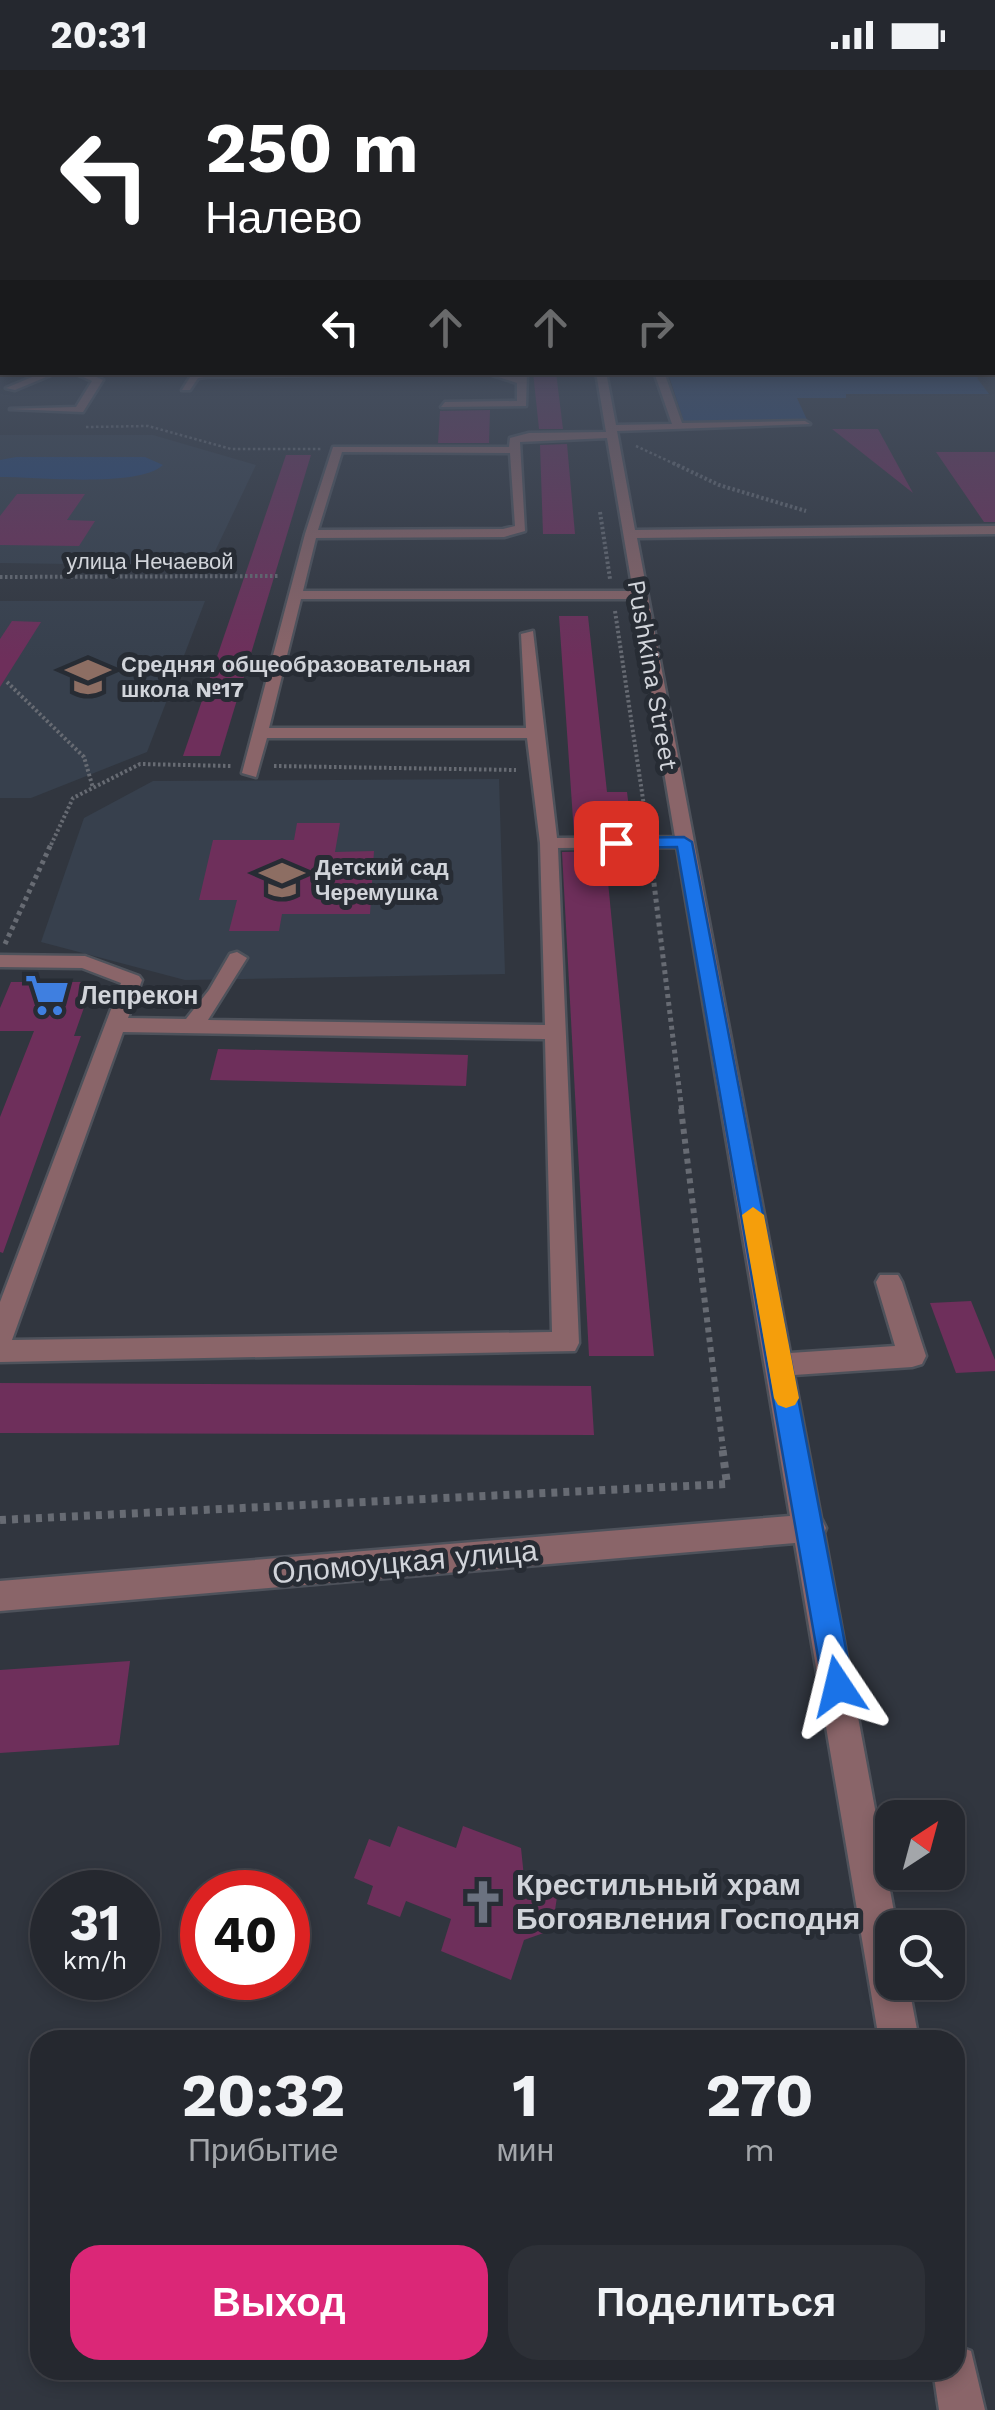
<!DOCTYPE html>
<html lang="ru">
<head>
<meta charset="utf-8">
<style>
  :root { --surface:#25282f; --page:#2d3037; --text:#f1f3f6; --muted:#a3a6aa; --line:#42444b; --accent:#db2777 }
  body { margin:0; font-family:"Work Sans",sans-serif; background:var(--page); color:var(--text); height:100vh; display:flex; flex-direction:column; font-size:38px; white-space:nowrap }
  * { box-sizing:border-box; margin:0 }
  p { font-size:32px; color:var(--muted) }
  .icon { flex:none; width:55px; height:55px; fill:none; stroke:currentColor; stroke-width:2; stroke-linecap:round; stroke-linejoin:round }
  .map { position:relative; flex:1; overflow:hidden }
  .drawer { position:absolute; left:30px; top:1960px; width:935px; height:350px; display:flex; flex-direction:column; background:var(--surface); border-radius:30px; box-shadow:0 5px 15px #0003,0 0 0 2px var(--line) }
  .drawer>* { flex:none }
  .top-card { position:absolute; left:0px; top:0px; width:995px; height:305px; box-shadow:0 5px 15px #0003,0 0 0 2px var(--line); background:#202124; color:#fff; overflow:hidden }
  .needle { width:65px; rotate:36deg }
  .controls { position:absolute; left:875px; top:1730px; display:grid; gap:20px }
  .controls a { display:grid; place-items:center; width:90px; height:90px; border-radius:20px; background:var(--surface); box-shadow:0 5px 15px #0003,0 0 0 2px var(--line); font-size:50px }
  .speed { position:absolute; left:30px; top:1800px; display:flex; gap:20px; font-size:50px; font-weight:700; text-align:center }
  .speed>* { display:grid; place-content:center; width:130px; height:130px; border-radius:50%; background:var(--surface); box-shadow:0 5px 15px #0003,0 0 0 2px var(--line); line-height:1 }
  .speed small { font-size:25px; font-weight:400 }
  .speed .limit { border:15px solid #d22; background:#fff; color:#111 }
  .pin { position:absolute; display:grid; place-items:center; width:85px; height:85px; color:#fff; margin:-42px; border-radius:20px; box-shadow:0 5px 15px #0006 }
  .me { position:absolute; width:110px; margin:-55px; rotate:350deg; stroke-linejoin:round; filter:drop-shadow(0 0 8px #0008) }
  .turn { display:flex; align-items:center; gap:35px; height:210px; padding:0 40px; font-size:45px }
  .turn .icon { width:130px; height:130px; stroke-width:2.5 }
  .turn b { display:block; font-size:70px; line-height:85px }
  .lanes { display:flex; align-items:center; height:95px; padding:0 40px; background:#0003; justify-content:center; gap:50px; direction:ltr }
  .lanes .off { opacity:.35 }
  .eta { display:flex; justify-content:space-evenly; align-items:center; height:170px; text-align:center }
  .eta b { font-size:60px; font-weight:700; line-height:70px }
  .action { display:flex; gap:20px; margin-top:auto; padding:20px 40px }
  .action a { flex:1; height:115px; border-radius:30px; background:var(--accent); color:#fff; font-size:40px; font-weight:700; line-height:115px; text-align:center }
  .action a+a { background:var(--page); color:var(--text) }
  .status { display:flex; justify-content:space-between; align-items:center; height:70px; padding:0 50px; background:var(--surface); direction:ltr }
  .status svg { height:28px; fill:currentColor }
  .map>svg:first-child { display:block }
  .built { fill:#37404d }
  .green { fill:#284676 }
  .building { fill:#6e2f5b }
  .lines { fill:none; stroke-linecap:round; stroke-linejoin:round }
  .minor-casing { stroke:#4e525b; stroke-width:5 }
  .path-far4 { stroke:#676b73; stroke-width:2.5; stroke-dasharray:2.5 2.5; stroke-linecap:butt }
  .path-far3 { stroke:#676b73; stroke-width:4; stroke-dasharray:2.5 2.5; stroke-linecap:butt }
  .path-far2 { stroke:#676b73; stroke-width:5; stroke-dasharray:4 4; stroke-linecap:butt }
  .path-far1 { stroke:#676b73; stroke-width:6; stroke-dasharray:5 5; stroke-linecap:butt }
  .path { stroke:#676b73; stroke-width:8; stroke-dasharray:6 6; stroke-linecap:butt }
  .minor { fill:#8a6569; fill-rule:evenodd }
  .route { fill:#1a73e8; stroke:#114b97; stroke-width:2.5 }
  .slow { fill:#f59e0b }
  .labels { text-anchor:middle; stroke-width:10; stroke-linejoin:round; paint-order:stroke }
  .far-street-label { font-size:22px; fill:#d1d4da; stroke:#272c34 }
  .far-poi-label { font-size:22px; font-weight:bold; fill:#d1d4da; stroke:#272c34; text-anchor:start }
  .street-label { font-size:25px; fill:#d1d4da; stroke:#272c34 }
  .poi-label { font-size:25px; font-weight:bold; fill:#d1d4da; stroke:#272c34; text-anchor:start }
  .near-street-label { font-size:30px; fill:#d1d4da; stroke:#272c34 }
  .near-poi-label { font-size:30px; font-weight:bold; fill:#d1d4da; stroke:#272c34; text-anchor:start }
</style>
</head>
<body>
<div class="status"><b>20:31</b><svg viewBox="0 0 49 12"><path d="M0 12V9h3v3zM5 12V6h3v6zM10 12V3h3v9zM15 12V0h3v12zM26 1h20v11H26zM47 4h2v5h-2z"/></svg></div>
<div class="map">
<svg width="995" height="2340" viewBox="0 0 995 2340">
  <rect width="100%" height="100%" fill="#31363f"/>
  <!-- built -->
  <g class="built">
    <polygon points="0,365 153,365 256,395 208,496 0,493"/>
    <polygon points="0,531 205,531 147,682 31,728 0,728"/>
    <polygon points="499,709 505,904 185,910 41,872 84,748 153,711"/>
  </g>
  <!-- green -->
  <g class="green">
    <polygon points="668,303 985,303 977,308 989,324 846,324 846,328 797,328 808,352 685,355"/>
    <path d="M16,387H145L163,395C139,418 36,407 0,407V390Z"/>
  </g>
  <!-- building -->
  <g class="building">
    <polygon points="533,302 556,302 563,359 539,359"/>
    <polygon points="490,340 489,373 438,373 440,341"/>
    <polygon points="832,359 878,359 913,423"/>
    <polygon points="567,374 575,464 543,464 540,375"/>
    <polygon points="936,382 995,382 995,452 984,452"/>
    <polygon points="286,385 311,385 220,686 183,686"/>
    <polygon points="17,424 85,424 67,450 95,451 79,476 0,475 0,446"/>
    <polygon points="559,546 588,546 607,722 627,722 632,762 574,764"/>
    <polygon points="12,551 41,552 0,617 0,569"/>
    <polygon points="297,753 340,753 335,782 374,781 370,844 282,844 279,861 229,861 237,830 199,830 213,770 294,770"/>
    <polygon points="605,781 654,1286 589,1286 562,782"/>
    <polygon points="11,912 93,912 74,966 81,966 3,1183 0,1182 0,1047 34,961 0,961 0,938"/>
    <polygon points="218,979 468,985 466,1016 210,1010"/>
    <polygon points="971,1231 995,1290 995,1301 956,1303 930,1233"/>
    <polygon points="0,1313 591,1316 594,1365 0,1363"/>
    <polygon points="130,1591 119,1675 0,1683 0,1600"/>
    <polygon points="398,1756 456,1778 463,1756 521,1778 524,1807 557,1827 552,1860 524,1870 511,1910 441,1881 451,1849 406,1831 400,1847 367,1834 373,1816 354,1808 369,1769 390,1777"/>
  </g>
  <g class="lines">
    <!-- minor casing -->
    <g class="minor-casing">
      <g id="minor">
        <polygon points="44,302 58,302 15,320 6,318"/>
        <polygon points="72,302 86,302 103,310 83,342 10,339 76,337 92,311"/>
        <polygon points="198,302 471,302 206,307 198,308 190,320 182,320 192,304"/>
        <polygon points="483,302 517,307 517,302 527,302 526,336 441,337 445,332 517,331 517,313"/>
        <path d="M596,302H606L616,355L672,354L654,302H664L682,353L805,351L810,354L617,361L635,460L995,456V464L637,468L790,1283L895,1276L876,1212L880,1205H898L902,1212L926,1286L922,1294L912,1297L794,1305L821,1448L826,1458L824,1463L897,1858H892V1912H908L919,1970H879L795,1473L0,1541V1511L790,1446L677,777L558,778L579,1273L575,1281L0,1292V1232L121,913L82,898L0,897V885L85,886L139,906L142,910L128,948L186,949L209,920L230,884L237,882L247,888L208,950L545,955L540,773L527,668H267L256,707L242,703L305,464L333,377H509L510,368L529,363L606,362ZM607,368L633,521H303L316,468L504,467L525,461L520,372ZM342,382L510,383L515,456L503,459L318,460ZM301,529H635L675,767L557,768L533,561L521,564L526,658H269ZM123,962L545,969L552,1262L12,1270Z"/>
        <polygon points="955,2275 971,2281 985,2340 939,2340 933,2300 955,2300"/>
      </g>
    </g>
    <!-- path-far4 -->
    <g class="path-far4">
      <polyline points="86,357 148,356 231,379 321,379"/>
      <polyline points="636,376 679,396"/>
    </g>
    <!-- path-far3 -->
    <g class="path-far3">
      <polyline points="673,393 719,415 806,441"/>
      <polyline points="600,442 610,509"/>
      <polyline points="0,507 279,506"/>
      <polyline points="615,541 647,756"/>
      <polyline points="7,612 84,687 93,718"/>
      <polyline points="274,696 516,700"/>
      <polyline points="51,775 73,728 140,694 231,696"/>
    </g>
    <!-- path-far2 -->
    <g class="path-far2">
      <polyline points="651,789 682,1042"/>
      <polyline points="5,874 52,772"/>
    </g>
    <!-- path-far1 -->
    <polyline class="path-far1" points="681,1039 723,1379"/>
    <!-- path -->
    <polyline class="path" points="0,1450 727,1414 722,1376"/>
    <!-- minor -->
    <use href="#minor" class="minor"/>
  </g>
  <!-- sky -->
  <linearGradient id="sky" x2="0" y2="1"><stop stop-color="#1b1e23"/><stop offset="0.44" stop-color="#485263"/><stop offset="1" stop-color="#485263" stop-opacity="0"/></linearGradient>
  <rect width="995" height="590" fill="url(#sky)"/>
  <!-- route -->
  <polygon class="route" points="684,767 692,772 853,1616 848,1626 838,1631 827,1626 823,1616 677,777 616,778 607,773 616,768"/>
  <!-- slow -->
  <polygon class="slow" points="753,1137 764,1145 799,1328 795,1335 786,1338 778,1335 774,1328 742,1145"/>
  <!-- icons -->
  <defs>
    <g id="school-bare" transform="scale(3.45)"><path d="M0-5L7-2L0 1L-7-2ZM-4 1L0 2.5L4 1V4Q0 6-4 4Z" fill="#8d6e63" stroke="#272c34" stroke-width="2.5" paint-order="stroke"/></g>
    <g id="supermarket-bare" transform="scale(3.45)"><path d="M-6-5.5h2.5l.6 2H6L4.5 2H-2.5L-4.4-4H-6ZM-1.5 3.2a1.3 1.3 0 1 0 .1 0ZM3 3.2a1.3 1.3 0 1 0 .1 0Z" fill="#3f7fe0" stroke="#272c34" stroke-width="2.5" paint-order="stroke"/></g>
    <g id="church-bare" transform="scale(3.45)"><path d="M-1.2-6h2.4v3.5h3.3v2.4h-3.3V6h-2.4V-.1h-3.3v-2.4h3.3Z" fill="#6b7280" stroke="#272c34" stroke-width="2.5" paint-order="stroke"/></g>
  </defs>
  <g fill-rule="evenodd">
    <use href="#school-bare" x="88" y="607"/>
    <use href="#school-bare" x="282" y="810"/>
    <use href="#supermarket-bare" x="47" y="925"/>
    <use href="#church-bare" x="483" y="1832"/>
  </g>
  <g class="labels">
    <!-- far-street labels -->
    <g class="far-street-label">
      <text x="150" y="499">улица Нечаевой</text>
    </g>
    <!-- far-poi labels -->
    <g class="far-poi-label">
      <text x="121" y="602">Средняя общеобразовательная<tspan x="121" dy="25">школа №17</tspan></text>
      <text x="315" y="805">Детский сад<tspan x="315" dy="25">Черемушка</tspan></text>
    </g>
    <!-- street labels -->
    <g class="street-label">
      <text transform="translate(653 605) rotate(80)" y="9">Pushkina Street</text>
    </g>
    <!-- poi labels -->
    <g class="poi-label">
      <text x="80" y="934">Лепрекон</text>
    </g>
    <!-- near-street labels -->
    <g class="near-street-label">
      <text transform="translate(405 1492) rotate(-5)" y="10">Оломоуцкая улица</text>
    </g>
    <!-- near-poi labels -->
    <g class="near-poi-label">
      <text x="516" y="1825">Крестильный храм<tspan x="516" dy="34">Богоявления Господня</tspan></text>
    </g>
  </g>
</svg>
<div class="controls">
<a><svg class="needle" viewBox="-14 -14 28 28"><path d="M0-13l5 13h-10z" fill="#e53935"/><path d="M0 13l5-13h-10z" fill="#a3a6aa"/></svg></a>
<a><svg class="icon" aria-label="search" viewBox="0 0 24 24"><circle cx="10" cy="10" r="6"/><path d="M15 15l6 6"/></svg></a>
</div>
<div class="speed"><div>31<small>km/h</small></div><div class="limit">40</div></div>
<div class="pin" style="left:616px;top:773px;background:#d93025"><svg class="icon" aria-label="arrive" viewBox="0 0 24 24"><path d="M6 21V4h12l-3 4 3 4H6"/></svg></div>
<svg class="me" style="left:838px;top:1616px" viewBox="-20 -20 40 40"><path d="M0-17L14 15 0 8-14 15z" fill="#1a73e8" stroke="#fff" stroke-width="4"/></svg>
<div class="top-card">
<div class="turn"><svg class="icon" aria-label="left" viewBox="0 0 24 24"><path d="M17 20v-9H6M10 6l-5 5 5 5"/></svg><div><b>250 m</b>Налево</div></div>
<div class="lanes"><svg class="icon" aria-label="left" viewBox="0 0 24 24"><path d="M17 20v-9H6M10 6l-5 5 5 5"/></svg><svg class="icon off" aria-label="ahead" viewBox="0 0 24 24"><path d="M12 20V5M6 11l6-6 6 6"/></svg><svg class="icon off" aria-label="ahead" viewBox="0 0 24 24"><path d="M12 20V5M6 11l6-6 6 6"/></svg><svg class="icon off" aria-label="right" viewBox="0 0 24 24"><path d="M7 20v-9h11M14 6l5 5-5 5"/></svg></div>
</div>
<section class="drawer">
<div class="eta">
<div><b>20:32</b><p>Прибытие</p></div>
<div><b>1</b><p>мин</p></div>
<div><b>270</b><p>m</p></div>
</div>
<div class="action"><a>Выход</a><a>Поделиться</a></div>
</section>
</div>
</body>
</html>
